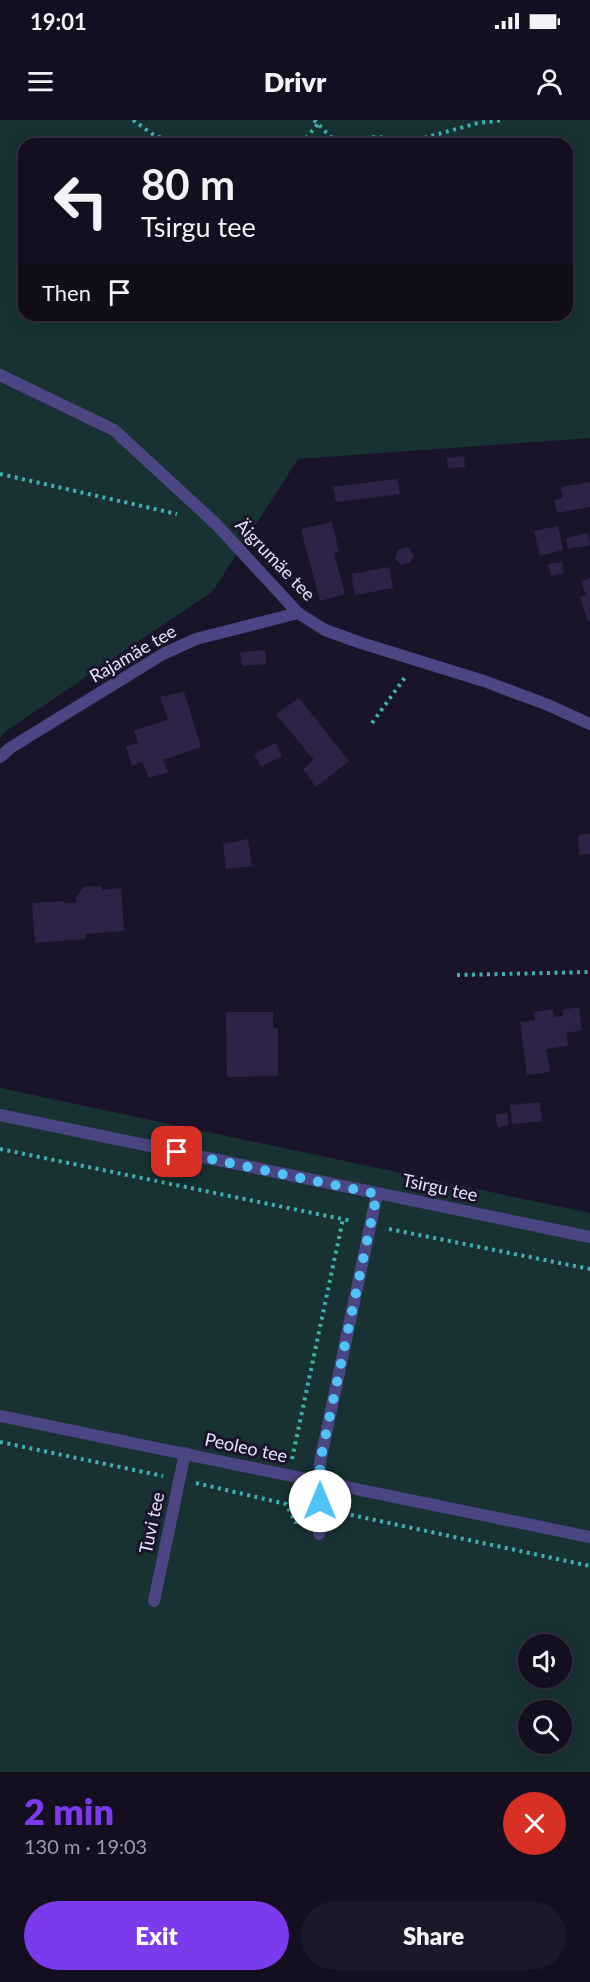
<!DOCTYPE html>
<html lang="en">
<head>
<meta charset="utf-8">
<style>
  :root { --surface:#140f20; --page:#1d1829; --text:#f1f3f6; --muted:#9d9ca5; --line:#332f3e; --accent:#7c3aed }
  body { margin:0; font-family:Lato,sans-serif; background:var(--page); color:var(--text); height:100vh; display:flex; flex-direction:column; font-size:22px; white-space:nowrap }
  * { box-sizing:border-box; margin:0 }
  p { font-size:20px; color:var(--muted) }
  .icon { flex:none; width:33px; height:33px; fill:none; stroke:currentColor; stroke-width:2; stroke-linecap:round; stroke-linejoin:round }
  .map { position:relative; height:1652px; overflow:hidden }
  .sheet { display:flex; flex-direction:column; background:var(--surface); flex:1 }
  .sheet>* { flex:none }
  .banner { position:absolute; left:18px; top:18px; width:555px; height:183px; border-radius:18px; box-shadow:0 3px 15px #0003,0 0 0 2px var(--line); background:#140f20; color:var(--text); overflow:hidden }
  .fabs { position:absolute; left:518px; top:1514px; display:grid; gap:12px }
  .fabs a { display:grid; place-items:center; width:54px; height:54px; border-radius:50%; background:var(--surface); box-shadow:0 3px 15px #0003,0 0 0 2px var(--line); font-size:30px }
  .pin { position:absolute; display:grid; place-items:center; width:51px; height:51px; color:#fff; margin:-26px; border-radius:12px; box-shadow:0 3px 9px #0006 }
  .me { position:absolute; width:66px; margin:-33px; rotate:0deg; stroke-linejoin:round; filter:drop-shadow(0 0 4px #0008) }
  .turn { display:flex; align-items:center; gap:21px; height:126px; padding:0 24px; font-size:27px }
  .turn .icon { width:78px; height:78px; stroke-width:2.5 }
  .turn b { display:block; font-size:42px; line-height:51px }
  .then { display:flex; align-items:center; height:57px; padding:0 24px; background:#0003; gap:12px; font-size:22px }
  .round { display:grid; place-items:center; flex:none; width:63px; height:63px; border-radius:32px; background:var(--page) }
  .head { display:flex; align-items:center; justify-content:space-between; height:102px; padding:0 24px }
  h1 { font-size:36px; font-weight:800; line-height:45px; color:var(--accent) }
  .cta { display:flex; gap:12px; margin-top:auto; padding:12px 24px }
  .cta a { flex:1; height:69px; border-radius:36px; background:var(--accent); color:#fff; font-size:24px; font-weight:800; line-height:69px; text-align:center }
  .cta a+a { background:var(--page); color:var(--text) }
  .status { display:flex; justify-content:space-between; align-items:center; height:42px; padding:0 30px; background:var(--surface); direction:ltr }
  .status svg { height:16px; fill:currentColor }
  header { display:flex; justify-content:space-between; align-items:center; height:78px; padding:0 24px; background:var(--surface); font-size:27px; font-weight:800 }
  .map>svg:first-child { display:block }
  .green { fill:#183233; fill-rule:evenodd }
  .building { fill:#2d2349 }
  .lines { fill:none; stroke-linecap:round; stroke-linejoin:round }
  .path { stroke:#40b0b1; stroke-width:4; stroke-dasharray:3 4.5; stroke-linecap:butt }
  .minor { stroke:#4c4583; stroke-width:12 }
  .route { stroke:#4fc3f7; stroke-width:10; stroke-dasharray:0 18 }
  .labels { text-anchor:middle; stroke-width:6; stroke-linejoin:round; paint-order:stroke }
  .street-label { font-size:18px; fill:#e6e1fc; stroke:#1a142a }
</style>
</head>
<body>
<div class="status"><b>19:01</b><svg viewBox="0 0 49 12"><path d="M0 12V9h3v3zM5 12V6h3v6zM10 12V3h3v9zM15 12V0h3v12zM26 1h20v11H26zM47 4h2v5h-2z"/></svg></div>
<header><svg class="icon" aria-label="menu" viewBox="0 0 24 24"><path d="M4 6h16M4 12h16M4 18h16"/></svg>Drivr<svg class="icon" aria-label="person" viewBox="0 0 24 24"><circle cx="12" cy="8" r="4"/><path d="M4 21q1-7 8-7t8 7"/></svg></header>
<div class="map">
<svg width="590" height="1652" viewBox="0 0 590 1652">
  <rect width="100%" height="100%" fill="#1a142a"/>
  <!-- green -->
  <g class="green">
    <path d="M0,0H590V318L298,339L213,471L6,611L0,617ZM24,24H567V195H24Z"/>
    <path d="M0,968L590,1093V1652H0ZM528,1524H561V1557H528ZM528,1590H561V1623H528Z"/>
  </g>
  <!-- building -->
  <g class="building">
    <polygon points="464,336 465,347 448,348 447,338"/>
    <polygon points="397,359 400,374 336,382 333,367"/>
    <polygon points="590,362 590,387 557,393 554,380 563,378 561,367"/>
    <polygon points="332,402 339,432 334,433 345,474 320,481 301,409"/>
    <polygon points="558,406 563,430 540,436 534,411"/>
    <polygon points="588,413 590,425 568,429 566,418"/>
    <polygon points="408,427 414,435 410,443 401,445 395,438 398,430"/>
    <polygon points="562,442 564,453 551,456 548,444"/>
    <polygon points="389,447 393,468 355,475 351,454"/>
    <polygon points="590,458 590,501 588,502 580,477 586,475 581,461"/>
    <polygon points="265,530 266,544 242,546 240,532"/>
    <polygon points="184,572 201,627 163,640 168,652 149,658 142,641 132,646 126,626 138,623 134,610 168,600 160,577"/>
    <polygon points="299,578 349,641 316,667 303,649 314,640 276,594"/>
    <polygon points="276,623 282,636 261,647 254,634"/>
    <polygon points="590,714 590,734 579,735 578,715"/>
    <polygon points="248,719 252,746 226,749 223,724"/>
    <polygon points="102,766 102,770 121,768 124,811 86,814 85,819 35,823 32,783 65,781 64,783 76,783 76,777 84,767"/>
    <polygon points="579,887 582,910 566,913 568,926 546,929 550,952 527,955 520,902 535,900 534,892 553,889 554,897 563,896 562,890"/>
    <polygon points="226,892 273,892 273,908 278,908 278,956 227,957"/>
    <polygon points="540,982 542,1001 512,1004 510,985"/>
    <polygon points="507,993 509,1005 498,1008 495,995"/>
  </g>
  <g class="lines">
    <!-- path -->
    <g class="path">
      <polyline points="133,0 155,16 187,24"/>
      <polyline points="314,0 336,22 375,17 417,20 478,3 504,0"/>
      <polyline points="301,24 318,4"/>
      <polyline points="0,354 177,394"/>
      <polyline points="372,603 406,556"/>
      <polyline points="457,855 590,852"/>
      <polyline points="0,1029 352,1101"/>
      <polyline points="389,1109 590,1149"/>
      <polyline points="0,1322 163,1356"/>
      <polyline points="292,1339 343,1099"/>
      <polyline points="196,1363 286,1384 295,1402 302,1401"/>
      <polyline points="336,1396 347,1394 590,1446"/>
    </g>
    <!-- minor -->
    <g class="minor">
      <polyline points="0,255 114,310 216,404 298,493 325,510 361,523 484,561 548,585 590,604"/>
      <polyline points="0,637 10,628 163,534 196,519 298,493"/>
      <polyline points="0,995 590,1117"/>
      <polyline points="0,1296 590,1417"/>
      <polyline points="319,1414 320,1342 377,1074"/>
      <polyline points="154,1481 185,1333"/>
    </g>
  </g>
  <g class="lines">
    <!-- route -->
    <polyline class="route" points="177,1032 377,1074 320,1342 320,1381"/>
  </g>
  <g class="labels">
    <!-- street labels -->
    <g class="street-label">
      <text transform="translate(275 440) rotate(46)" y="6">Äigrumäe tee</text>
      <text transform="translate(133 534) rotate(-30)" y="6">Rajamäe tee</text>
      <text transform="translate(440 1068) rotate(12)" y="6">Tsirgu tee</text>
      <text transform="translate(246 1328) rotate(12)" y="6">Peoleo tee</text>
      <text transform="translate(152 1403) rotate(-78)" y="6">Tuvi tee</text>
    </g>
  </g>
</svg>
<div class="fabs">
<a><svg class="icon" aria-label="sound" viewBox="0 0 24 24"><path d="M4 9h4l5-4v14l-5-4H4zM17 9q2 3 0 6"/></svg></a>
<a><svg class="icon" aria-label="search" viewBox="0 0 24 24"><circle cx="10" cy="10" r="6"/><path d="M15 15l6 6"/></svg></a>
</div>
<div class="pin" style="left:177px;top:1032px;background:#d93025"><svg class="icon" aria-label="arrive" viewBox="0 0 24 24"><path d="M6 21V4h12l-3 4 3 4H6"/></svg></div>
<svg class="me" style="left:320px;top:1381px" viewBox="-20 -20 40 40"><circle r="19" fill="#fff"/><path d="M0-13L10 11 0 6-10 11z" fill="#4fc3f7"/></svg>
<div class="banner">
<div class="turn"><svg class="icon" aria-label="left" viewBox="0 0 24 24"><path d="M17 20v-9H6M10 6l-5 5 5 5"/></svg><div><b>80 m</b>Tsirgu tee</div></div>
<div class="then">Then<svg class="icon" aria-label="arrive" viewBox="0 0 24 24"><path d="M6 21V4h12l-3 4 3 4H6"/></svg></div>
</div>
</div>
<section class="sheet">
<div class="head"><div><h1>2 min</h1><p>130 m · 19:03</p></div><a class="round" style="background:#d93025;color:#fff"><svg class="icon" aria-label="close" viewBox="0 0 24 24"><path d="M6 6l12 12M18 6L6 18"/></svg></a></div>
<div class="cta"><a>Exit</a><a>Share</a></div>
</section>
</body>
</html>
